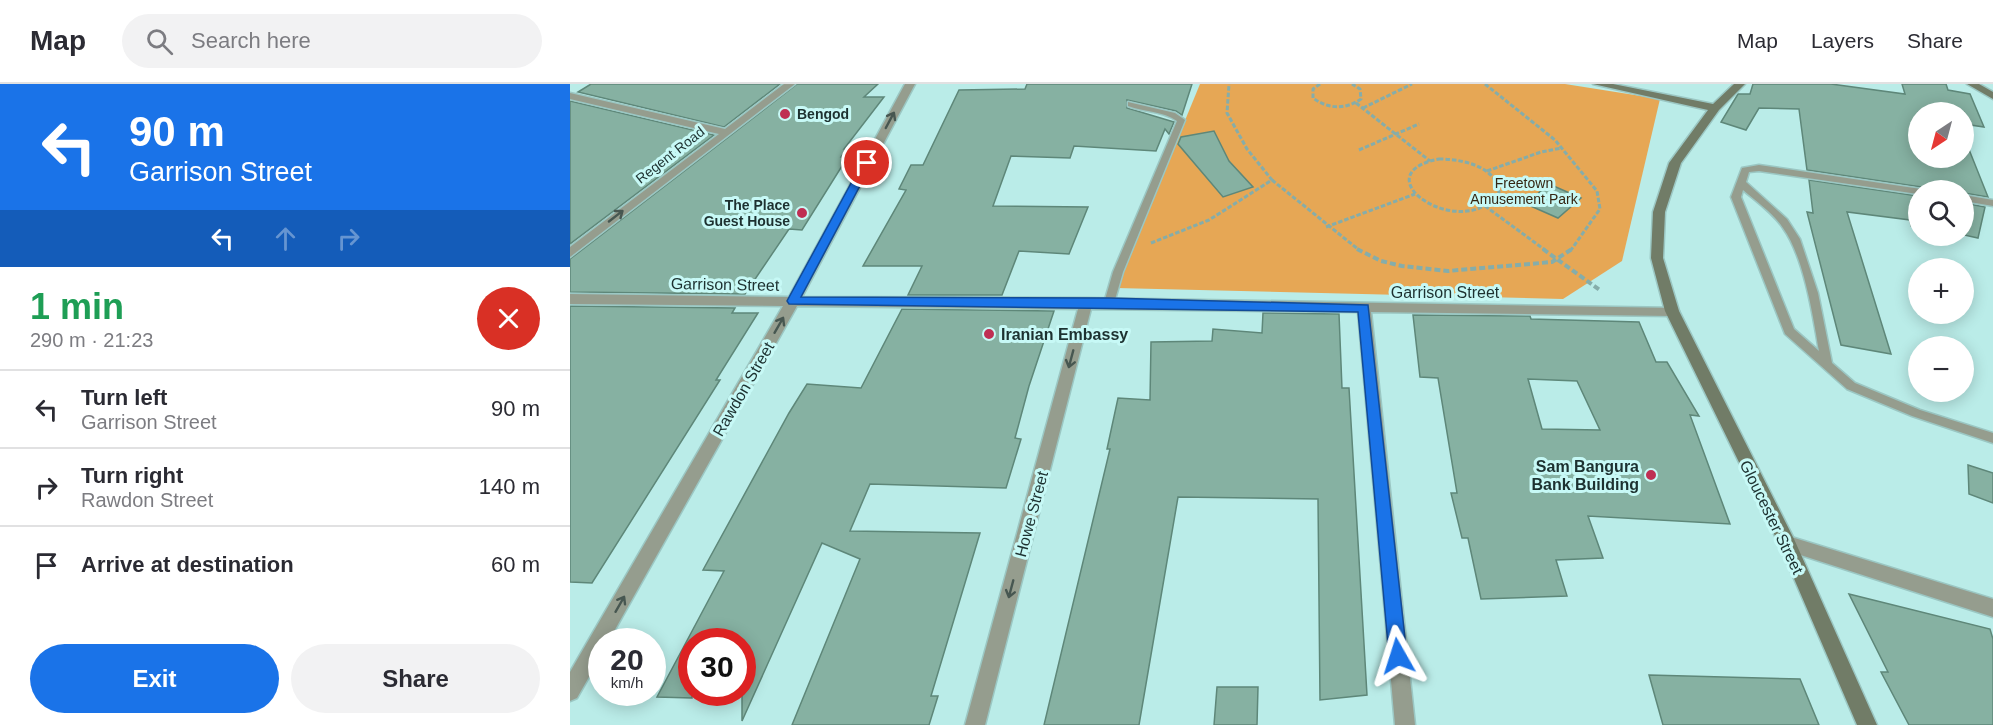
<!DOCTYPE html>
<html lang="en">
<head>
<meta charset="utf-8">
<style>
  :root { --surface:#fff; --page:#f2f2f3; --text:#2b2b33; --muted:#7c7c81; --line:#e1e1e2; --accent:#1a73e8 }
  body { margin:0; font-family:Arial,sans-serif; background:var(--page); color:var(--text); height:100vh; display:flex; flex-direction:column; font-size:22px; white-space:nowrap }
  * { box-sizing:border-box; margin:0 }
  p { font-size:20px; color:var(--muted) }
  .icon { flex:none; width:33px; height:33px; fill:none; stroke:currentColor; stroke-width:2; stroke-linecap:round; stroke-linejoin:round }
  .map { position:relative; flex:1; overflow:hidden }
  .panel { display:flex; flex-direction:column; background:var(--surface); width:570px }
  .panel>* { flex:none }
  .banner { background:#1a73e8; color:#fff; overflow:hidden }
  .needle { width:39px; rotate:216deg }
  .fabs { position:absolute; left:1338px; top:18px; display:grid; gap:12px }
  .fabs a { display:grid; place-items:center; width:66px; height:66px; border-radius:50%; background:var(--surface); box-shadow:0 3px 15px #0003; font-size:30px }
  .speed { position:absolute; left:18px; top:544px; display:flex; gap:12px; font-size:30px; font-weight:700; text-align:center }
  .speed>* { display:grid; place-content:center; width:78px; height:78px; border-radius:50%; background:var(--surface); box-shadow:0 3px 15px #0003; line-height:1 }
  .speed small { font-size:15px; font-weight:400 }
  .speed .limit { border:9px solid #d22; background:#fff; color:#111 }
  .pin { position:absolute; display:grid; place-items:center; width:51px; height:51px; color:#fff; margin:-26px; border:3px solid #fff; border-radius:50%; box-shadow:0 2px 6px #0007 }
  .me { position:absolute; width:66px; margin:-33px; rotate:354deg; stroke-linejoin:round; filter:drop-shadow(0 0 4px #0008) }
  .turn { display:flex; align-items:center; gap:21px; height:126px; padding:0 30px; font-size:27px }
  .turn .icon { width:78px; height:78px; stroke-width:2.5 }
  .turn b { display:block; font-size:42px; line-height:51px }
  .lanes { display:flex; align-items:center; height:57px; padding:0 30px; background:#0003; justify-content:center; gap:30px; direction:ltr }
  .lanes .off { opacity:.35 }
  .round { display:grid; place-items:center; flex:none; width:63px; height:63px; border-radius:32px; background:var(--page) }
  .overview { display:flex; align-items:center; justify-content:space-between; height:102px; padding:0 30px }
  h1 { font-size:36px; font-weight:700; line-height:45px; color:#1e9e55 }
  .action { display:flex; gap:12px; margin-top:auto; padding:12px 30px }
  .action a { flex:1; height:69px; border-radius:36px; background:var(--accent); color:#fff; font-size:24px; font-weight:700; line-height:69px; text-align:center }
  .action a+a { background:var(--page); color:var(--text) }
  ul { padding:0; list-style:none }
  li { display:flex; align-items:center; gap:18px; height:78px; padding:0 30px; border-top:2px solid var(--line) }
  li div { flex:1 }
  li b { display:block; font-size:22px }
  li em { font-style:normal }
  header { display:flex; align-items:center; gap:36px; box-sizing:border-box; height:84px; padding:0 30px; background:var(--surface); border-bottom:2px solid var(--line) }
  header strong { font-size:28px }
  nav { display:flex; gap:33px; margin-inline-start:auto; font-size:21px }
  .search { width:420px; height:54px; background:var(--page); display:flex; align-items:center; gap:15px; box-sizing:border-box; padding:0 21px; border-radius:33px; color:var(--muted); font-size:22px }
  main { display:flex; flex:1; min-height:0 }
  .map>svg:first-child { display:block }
  .green { fill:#e6a755 }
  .building { fill:#86b1a2; stroke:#5e8779; stroke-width:1.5; fill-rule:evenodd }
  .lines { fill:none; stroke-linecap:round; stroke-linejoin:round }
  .lane-casing { stroke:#9bc7c3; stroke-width:3 }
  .street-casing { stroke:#9bc7c3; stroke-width:3 }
  .secondary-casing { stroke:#9bc7c3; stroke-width:3 }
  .path-far1 { stroke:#85adaa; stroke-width:3; stroke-dasharray:4.5 2; stroke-linecap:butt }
  .path { stroke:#85adaa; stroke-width:4; stroke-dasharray:6 3; stroke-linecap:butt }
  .lane { fill:#959d8e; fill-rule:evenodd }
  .street { fill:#959d8e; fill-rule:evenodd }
  .secondary { fill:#717c67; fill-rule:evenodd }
  .oneway { stroke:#475751 }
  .route { fill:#1a73e8; stroke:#114b97; stroke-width:1.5 }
  .poi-dot { fill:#bf2f53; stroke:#c7f9f6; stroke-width:2 }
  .labels { text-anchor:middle; stroke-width:6; stroke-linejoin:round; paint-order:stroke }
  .far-poi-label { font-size:14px; font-weight:bold; fill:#1d3130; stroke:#c7f9f6; text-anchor:start }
  .far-street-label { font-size:14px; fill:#1d3130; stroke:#c7f9f6 }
  .far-park-label { font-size:14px; fill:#352613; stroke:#c7f9f6 }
  .street-label { font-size:16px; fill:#1d3130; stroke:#c7f9f6 }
  .poi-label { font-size:16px; font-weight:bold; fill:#1d3130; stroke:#c7f9f6; text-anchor:start }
</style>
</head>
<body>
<header>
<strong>Map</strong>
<div class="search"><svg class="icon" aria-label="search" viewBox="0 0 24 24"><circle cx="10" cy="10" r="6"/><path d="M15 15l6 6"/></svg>Search here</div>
<nav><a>Map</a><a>Layers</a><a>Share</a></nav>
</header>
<main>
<section class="panel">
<div class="banner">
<div class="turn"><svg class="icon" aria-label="left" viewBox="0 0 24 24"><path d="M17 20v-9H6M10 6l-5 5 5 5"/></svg><div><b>90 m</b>Garrison Street</div></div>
<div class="lanes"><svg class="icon" aria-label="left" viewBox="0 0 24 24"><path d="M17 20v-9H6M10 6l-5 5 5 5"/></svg><svg class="icon off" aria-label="ahead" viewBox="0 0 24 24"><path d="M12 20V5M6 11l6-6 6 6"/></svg><svg class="icon off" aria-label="right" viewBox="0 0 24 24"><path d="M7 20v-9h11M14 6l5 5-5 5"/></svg></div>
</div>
<div class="overview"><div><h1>1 min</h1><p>290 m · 21:23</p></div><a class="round" style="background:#d93025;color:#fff"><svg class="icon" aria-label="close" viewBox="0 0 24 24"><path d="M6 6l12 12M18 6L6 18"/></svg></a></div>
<ul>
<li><svg class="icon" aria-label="left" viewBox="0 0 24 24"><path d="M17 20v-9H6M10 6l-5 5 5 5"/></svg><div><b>Turn left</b><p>Garrison Street</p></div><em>90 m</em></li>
<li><svg class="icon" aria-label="right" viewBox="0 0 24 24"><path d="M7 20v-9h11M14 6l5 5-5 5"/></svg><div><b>Turn right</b><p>Rawdon Street</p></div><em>140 m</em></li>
<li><svg class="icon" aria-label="arrive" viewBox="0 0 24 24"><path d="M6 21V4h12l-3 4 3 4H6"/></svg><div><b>Arrive at destination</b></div><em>60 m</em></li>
</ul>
<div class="action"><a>Exit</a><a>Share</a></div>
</section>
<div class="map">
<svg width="1423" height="641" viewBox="0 0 1423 641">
  <rect width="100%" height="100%" fill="#baece8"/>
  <!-- green -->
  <polygon class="green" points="630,0 995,0 1090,15 1052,177 993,215 546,204"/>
  <!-- building -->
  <g class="building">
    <polygon points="21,0 210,0 154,43 8,8"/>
    <polygon points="227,0 308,0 294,13 314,13 274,65 277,65 271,73 277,74 232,146 219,145 175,210 0,208 0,175"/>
    <polygon points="457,0 622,0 612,31 606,27 557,16 557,24 604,38 599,50 595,45 586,67 504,62 500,74 441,72 423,122 518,123 499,170 449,167 432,211 338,211 352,182 293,182 336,106 329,105 341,81 353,81 389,6 455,5"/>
    <polygon points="1183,0 1261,0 1335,10 1332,0 1376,0 1378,6 1400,10 1414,43 1394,40 1394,28 1348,28 1348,74 1394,74 1394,53 1418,113 1394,109 1394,106 1354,106 1351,103 1237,86 1229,25 1189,24 1176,46 1151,38 1168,10 1180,10"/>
    <polygon points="0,17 144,51 0,160"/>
    <polygon points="644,47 659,77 683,103 653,113 608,60 611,53"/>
    <polygon points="1239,96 1348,112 1348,144 1341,142 1340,136 1277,128 1321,270 1271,261 1237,128 1243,129"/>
    <polygon points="979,100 1011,114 988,134 956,120"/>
    <polygon points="1394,119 1415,123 1408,154 1394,151"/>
    <polygon points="0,222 165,224 162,229 188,229 146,296 150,296 22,499 0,498"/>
    <polygon points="332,225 484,227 459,302 445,354 451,355 436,404 300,400 280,447 410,449 361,612 368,612 359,641 222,641 290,475 252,459 172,637 172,558 122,558 122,614 87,613 154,487 133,486 219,329 237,300 291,304"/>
    <polygon points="693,229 769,230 772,304 779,304 797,611 750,616 748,415 608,413 569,641 474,641 540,365 537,365 548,314 580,316 581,258 642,257 643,245 692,249"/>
    <path d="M843,231L960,232L961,235L1069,238L1086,278H1097L1129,332L1120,331L1160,440L1018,432L1033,474L986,476L997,512L911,515L898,454H892L881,409H887L868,294L850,293ZM958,295L1007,297L1030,346L972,345Z"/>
    <polygon points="1398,381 1423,389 1423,419 1399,410"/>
    <polygon points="1279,510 1420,545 1423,555 1423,641 1339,641 1311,588 1318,588"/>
    <polygon points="1079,591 1230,595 1249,641 1093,641"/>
    <polygon points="647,603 688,603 687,641 644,641"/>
  </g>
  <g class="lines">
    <!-- lane casing -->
    <g class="lane-casing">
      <g id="lane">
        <path d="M558,18L605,29L615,36L553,188L544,219L539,223L534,219L543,188L607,37C593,27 574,28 558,22Z"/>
        <path d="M1189,81L1351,105L1352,106H1348V110L1189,87L1179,88L1176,98L1217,135L1230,155L1248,209L1262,279L1285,299L1350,326L1423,349V359L1342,332L1277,305L1215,250L1161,113L1172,84ZM1173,106C1187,118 1203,129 1213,144C1234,173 1243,232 1249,267L1224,245L1171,113Z"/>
        <polygon points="1394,111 1423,116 1423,122 1394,117"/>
      </g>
    </g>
    <!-- street casing -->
    <g class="street-casing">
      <g id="street">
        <polygon points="214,0 225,0 0,173 0,163 149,50 0,15 0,9 155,45"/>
        <polygon points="335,0 345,0 232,213 516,214 1107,224 1109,227 1107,230 1102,232 801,228 845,641 825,641 788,228 521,225 415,641 395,641 508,225 227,222 38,558 32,558 32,570 7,614 0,617 0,588 213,222 0,220 0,210 219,213"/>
        <polygon points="1218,452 1423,515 1423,533 1212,465 1209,460 1212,455"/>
      </g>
    </g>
    <!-- secondary casing -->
    <g class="secondary-casing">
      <g id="secondary">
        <polygon points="1023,0 1043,0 1143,20 1164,0 1175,0 1149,26 1111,79 1095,128 1093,174 1109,227 1224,455 1307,641 1287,641 1210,462 1095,227 1081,174 1083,128 1099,79 1138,26"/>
        <polygon points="1397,0 1409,0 1423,8 1423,15"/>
      </g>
    </g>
    <!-- path-far1 -->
    <g class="path-far1">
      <path d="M750,0L743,5V14C758,25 775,26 791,15L790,5L782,0"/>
      <polyline points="915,0 985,56 1027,107 1030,125 1001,166"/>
      <polyline points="786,19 860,77"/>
      <polyline points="793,24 842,0"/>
      <polyline points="789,66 849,40"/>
      <path d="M869,75C892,75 926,82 929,108C894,161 788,91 869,75Z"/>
      <polyline points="917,87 971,68 992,64"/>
      <polyline points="702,96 789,166"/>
      <polyline points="915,122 975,166"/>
      <polyline points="756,143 845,110"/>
      <polyline points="581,159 639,136 702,96 677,65 657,29 659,0"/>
    </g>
    <!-- path -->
    <g class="path">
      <polyline points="787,165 811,177 832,182 878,187 982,178 1002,165"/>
      <polyline points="973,165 1031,207"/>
    </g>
    <!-- lane -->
    <use href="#lane" class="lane"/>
    <!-- street -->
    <use href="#street" class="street"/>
    <!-- secondary -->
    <use href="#secondary" class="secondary"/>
  </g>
  <!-- one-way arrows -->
  <defs><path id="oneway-shaft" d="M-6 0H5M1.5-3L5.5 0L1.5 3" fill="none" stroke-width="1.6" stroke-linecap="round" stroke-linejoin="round" transform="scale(1.5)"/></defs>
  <g class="oneway">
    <use href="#oneway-shaft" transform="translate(320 36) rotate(-62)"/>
    <use href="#oneway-shaft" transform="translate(46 132) rotate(-38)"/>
    <use href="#oneway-shaft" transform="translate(209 241) rotate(-60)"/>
    <use href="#oneway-shaft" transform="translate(501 275) rotate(105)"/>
    <use href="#oneway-shaft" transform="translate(441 505) rotate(105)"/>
    <use href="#oneway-shaft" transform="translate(50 520) rotate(-60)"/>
  </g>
  <!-- route -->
  <polygon class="route" points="297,76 302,79 231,213 539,214 798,221 837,572 834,577 828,580 822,577 819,572 788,228 219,220 217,217 292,79"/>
  <!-- markers -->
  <g class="poi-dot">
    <circle cx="215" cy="30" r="6"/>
    <circle cx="232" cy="129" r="6"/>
    <circle cx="419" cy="250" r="6"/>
    <circle cx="1081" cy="391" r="6"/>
  </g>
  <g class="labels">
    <!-- far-poi labels -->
    <g class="far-poi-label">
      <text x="227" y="35">Bengod</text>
      <text x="220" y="126" text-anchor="end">The Place<tspan x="220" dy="16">Guest House</tspan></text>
    </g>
    <!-- far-street labels -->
    <g class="far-street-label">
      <text transform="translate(100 71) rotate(-38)" y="5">Regent Road</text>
    </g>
    <!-- far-park labels -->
    <g class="far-park-label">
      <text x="954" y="104">Freetown<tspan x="954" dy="16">Amusement Park</tspan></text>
    </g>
    <!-- street labels -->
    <g class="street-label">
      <text transform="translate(155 200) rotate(1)" y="6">Garrison Street</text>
      <text x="875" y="214">Garrison Street</text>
      <text transform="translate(173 305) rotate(-60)" y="6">Rawdon Street</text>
      <text transform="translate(461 430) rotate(-75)" y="6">Howe Street</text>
      <text transform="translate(1202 433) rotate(64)" y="6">Gloucester Street</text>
    </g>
    <!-- poi labels -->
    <g class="poi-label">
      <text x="431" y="256">Iranian Embassy</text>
      <text x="1069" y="388" text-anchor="end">Sam Bangura<tspan x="1069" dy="18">Bank Building</tspan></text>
    </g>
  </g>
</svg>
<div class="fabs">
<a><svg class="needle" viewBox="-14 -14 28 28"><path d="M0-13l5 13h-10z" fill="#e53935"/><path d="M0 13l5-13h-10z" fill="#7c7c81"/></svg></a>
<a><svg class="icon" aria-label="search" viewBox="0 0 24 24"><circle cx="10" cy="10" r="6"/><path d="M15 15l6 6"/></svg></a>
<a>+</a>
<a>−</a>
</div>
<div class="speed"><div>20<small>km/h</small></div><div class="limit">30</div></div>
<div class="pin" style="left:297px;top:79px;background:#d93025"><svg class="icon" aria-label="arrive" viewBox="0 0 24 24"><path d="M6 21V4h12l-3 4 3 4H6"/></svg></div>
<svg class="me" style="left:828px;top:572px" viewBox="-20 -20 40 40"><path d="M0-17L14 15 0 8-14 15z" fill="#1a73e8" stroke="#fff" stroke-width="4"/></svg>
</div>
</main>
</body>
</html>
